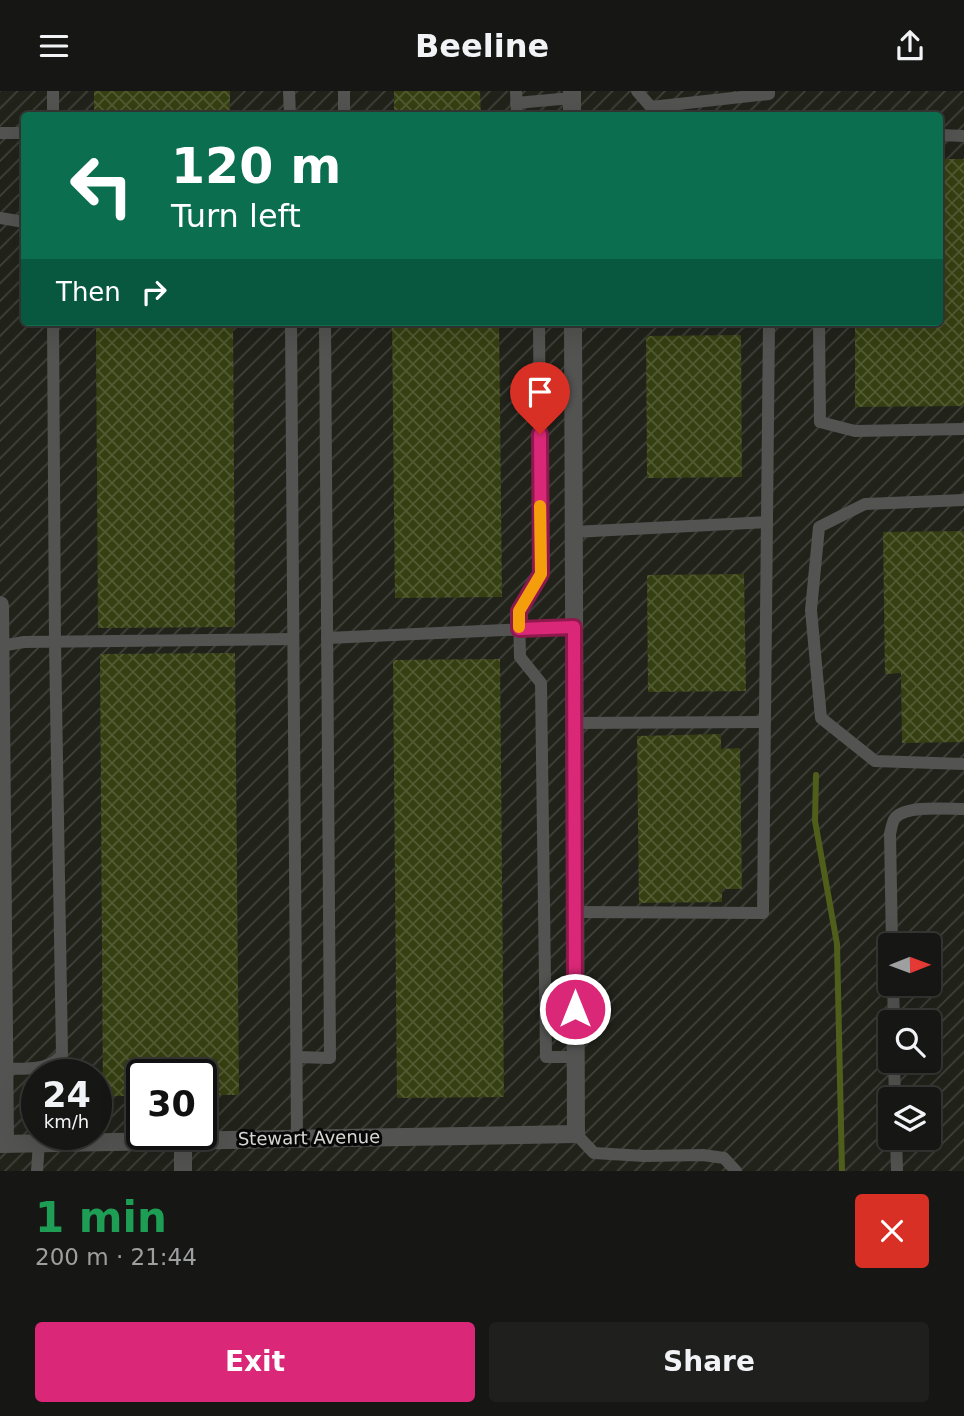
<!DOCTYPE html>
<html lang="en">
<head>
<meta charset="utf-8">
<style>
  :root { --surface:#161614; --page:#1f1f1d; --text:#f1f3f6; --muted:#9e9fa0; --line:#353534; --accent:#db2777 }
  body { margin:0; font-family:"DejaVu Sans",sans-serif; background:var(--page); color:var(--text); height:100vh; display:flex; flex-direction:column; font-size:26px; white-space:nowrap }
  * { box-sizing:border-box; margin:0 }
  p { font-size:23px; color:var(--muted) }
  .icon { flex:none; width:38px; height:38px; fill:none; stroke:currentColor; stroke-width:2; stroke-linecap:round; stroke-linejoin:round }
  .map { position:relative; height:1080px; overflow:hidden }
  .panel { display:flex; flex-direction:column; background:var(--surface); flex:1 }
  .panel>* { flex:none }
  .top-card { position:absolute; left:21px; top:21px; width:922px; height:214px; border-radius:7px; box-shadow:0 7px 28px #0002,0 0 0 2px var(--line); background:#0b6e4f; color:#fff; overflow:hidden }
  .needle { width:46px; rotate:89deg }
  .controls { position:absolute; left:878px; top:842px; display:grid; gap:14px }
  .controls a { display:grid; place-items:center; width:63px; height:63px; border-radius:7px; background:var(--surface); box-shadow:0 7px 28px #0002,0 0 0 2px var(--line); font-size:35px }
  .speed { position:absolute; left:21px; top:968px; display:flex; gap:14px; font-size:35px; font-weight:700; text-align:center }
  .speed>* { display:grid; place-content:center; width:91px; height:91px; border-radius:50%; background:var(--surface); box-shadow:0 7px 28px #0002,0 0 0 2px var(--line); line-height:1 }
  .speed small { font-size:18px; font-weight:400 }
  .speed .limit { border:4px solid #111; border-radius:10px; background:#fff; color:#111 }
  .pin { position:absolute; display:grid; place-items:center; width:60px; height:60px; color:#fff; margin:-72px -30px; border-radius:50% 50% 50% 0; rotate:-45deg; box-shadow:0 0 7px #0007 }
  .pin .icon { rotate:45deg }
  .me { position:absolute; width:77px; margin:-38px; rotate:0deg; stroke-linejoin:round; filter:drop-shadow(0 0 5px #0008) }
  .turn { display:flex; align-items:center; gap:24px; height:147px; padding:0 35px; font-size:32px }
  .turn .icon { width:91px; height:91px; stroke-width:2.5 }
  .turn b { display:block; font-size:49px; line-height:60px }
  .then { display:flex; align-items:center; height:66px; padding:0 35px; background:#0003; gap:14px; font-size:26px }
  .round { display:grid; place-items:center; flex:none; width:74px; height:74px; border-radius:7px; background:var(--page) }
  .overview { display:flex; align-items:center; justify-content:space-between; height:119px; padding:0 35px }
  h1 { font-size:42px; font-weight:600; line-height:52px; color:#1e9e55 }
  .action { display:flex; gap:14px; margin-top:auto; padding:14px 35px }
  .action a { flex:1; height:80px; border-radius:7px; background:var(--accent); color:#fff; font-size:28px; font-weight:600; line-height:80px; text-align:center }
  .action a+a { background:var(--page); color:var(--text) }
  header { display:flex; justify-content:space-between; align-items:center; height:91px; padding:0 35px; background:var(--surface); font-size:32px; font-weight:600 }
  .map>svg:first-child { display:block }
  .industrial { fill:url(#industrial-furrows); fill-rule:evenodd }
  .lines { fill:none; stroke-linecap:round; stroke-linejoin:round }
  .stream { stroke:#505e1c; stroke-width:6 }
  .building { fill:url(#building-cross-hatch) }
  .lane { stroke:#535352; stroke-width:12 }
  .street { stroke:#535352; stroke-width:18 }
  .route-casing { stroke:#8e194d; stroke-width:18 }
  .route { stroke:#db2777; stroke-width:12 }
  .slow { stroke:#f59e0b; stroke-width:12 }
  .labels { text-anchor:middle; stroke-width:6; stroke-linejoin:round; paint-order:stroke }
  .street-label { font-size:18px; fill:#d6d6d5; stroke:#070707 }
</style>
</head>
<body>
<header><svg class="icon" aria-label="menu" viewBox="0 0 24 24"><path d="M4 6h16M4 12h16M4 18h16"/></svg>Beeline<svg class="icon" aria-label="share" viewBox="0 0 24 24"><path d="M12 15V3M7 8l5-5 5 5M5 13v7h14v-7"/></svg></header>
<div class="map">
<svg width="964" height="1080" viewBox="0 0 964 1080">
  <defs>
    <pattern id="industrial-furrows" width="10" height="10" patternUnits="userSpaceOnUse" patternTransform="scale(1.75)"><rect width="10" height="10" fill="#21231b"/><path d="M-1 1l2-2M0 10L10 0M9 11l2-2" fill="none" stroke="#40423b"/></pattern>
    <pattern id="building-cross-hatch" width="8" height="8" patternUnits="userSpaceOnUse" patternTransform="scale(1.75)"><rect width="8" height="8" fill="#353f11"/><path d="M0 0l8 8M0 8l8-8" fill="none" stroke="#525a33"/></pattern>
  </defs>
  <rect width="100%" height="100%" fill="#1d1d1b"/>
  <!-- industrial -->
  <path class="industrial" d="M0,0H964V1080H0ZM24,24H940V231H24ZM891,854H929V892H891ZM891,931H929V970H891ZM37,984H96V1043H37ZM142,984H201V1043H142ZM891,1008H929V1046H891Z"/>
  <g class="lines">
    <!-- stream -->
    <polyline class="stream" points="816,684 815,730 837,853 842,1080"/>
  </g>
  <!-- building -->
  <g class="building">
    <rect x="94" y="0" width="136" height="24"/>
    <polygon points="394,0 480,0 481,24 394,24"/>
    <polygon points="940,68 964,68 964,315 855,316 855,231 940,231"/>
    <polygon points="96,231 233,231 235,536 98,537"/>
    <polygon points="392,231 499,231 502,506 395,507"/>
    <polygon points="741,244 742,386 647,387 646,245"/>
    <polygon points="964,440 964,651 902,652 901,582 885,583 883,441"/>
    <polygon points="744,483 746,600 648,601 647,484"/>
    <polygon points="235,562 239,1004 201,1004 201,984 142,984 142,1005 103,1005 100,563"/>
    <polygon points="500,568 504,1006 397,1007 393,569"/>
    <polygon points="721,643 721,658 740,657 742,798 722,798 722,811 639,812 637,645"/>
  </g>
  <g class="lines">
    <!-- lane -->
    <g class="lane">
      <polyline points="53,0 53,24"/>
      <polyline points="289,0 290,24"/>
      <polyline points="344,0 344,24"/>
      <polyline points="516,0 517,24"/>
      <polyline points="637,0 651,16 769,3 769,0"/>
      <polyline points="516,12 572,7"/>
      <polyline points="0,42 24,42"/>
      <polyline points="940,44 964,45"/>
      <polyline points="0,127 24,131"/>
      <polyline points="291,231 297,1047"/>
      <polyline points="539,231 541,483 519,520 520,566 541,592 546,966 575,966"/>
      <polyline points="819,231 820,331 855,340 964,338"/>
      <polyline points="964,409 865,413 819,436 811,519 821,627 875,670 964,673"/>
      <polyline points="573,441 767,431"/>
      <polyline points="327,547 574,536"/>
      <polyline points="0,555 24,551 293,548"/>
      <polyline points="574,632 764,631"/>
      <polyline points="575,821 763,822 769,231"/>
      <path d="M892,854L890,743C891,739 892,731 895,727C906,714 948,718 964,718"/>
      <polyline points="893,892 894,931"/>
      <polyline points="297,966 330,967 325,231"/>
      <polyline points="894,970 895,1008"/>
      <path d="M4,978C24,977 50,981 62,963L55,552L53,231"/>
      <polyline points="576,1043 594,1062 644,1065 703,1064 724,1067 736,1080"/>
      <polyline points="896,1046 897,1080"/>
      <polyline points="37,1080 39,1052"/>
    </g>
    <!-- street -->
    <g class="street">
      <polyline points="572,0 572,24"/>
      <polyline points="0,514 5,1052"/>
      <polyline points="183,1048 183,1080"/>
      <polyline points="0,1053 576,1043 573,231"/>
    </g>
  </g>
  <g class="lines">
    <!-- route casing -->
    <g class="route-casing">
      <polyline id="route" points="540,343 541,483 519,520 519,538 574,536 575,918"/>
    </g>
    <!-- route -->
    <use href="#route" class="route"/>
    <!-- slow -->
    <polyline class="slow" points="519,536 519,520 541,483 540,415"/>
  </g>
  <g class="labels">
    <!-- street labels -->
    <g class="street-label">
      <text transform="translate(309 1047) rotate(-1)" y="6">Stewart Avenue</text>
    </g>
  </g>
</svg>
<div class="controls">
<a><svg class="needle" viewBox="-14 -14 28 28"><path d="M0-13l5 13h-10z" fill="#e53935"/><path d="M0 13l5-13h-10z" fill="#9e9fa0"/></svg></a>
<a><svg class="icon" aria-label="search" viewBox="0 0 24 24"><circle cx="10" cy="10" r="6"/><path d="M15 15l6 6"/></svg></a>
<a><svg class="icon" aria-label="layers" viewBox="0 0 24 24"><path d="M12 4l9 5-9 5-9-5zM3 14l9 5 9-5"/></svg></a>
</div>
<div class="speed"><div>24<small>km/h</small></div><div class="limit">30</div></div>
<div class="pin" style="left:540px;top:343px;background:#d93025"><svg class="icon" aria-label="arrive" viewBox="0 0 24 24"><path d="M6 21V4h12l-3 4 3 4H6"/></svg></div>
<svg class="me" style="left:575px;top:918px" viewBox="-20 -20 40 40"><circle r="17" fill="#db2777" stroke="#fff" stroke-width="3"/><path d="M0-11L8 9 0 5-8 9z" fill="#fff"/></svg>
<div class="top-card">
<div class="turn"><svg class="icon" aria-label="left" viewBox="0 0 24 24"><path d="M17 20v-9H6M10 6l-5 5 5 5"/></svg><div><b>120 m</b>Turn left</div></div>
<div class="then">Then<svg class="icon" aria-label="right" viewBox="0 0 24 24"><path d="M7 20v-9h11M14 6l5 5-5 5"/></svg></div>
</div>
</div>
<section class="panel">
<div class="overview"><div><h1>1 min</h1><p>200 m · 21:44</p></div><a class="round" style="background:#d93025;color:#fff"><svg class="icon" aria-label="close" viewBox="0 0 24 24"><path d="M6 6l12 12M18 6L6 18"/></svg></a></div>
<div class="action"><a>Exit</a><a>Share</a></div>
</section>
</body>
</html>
